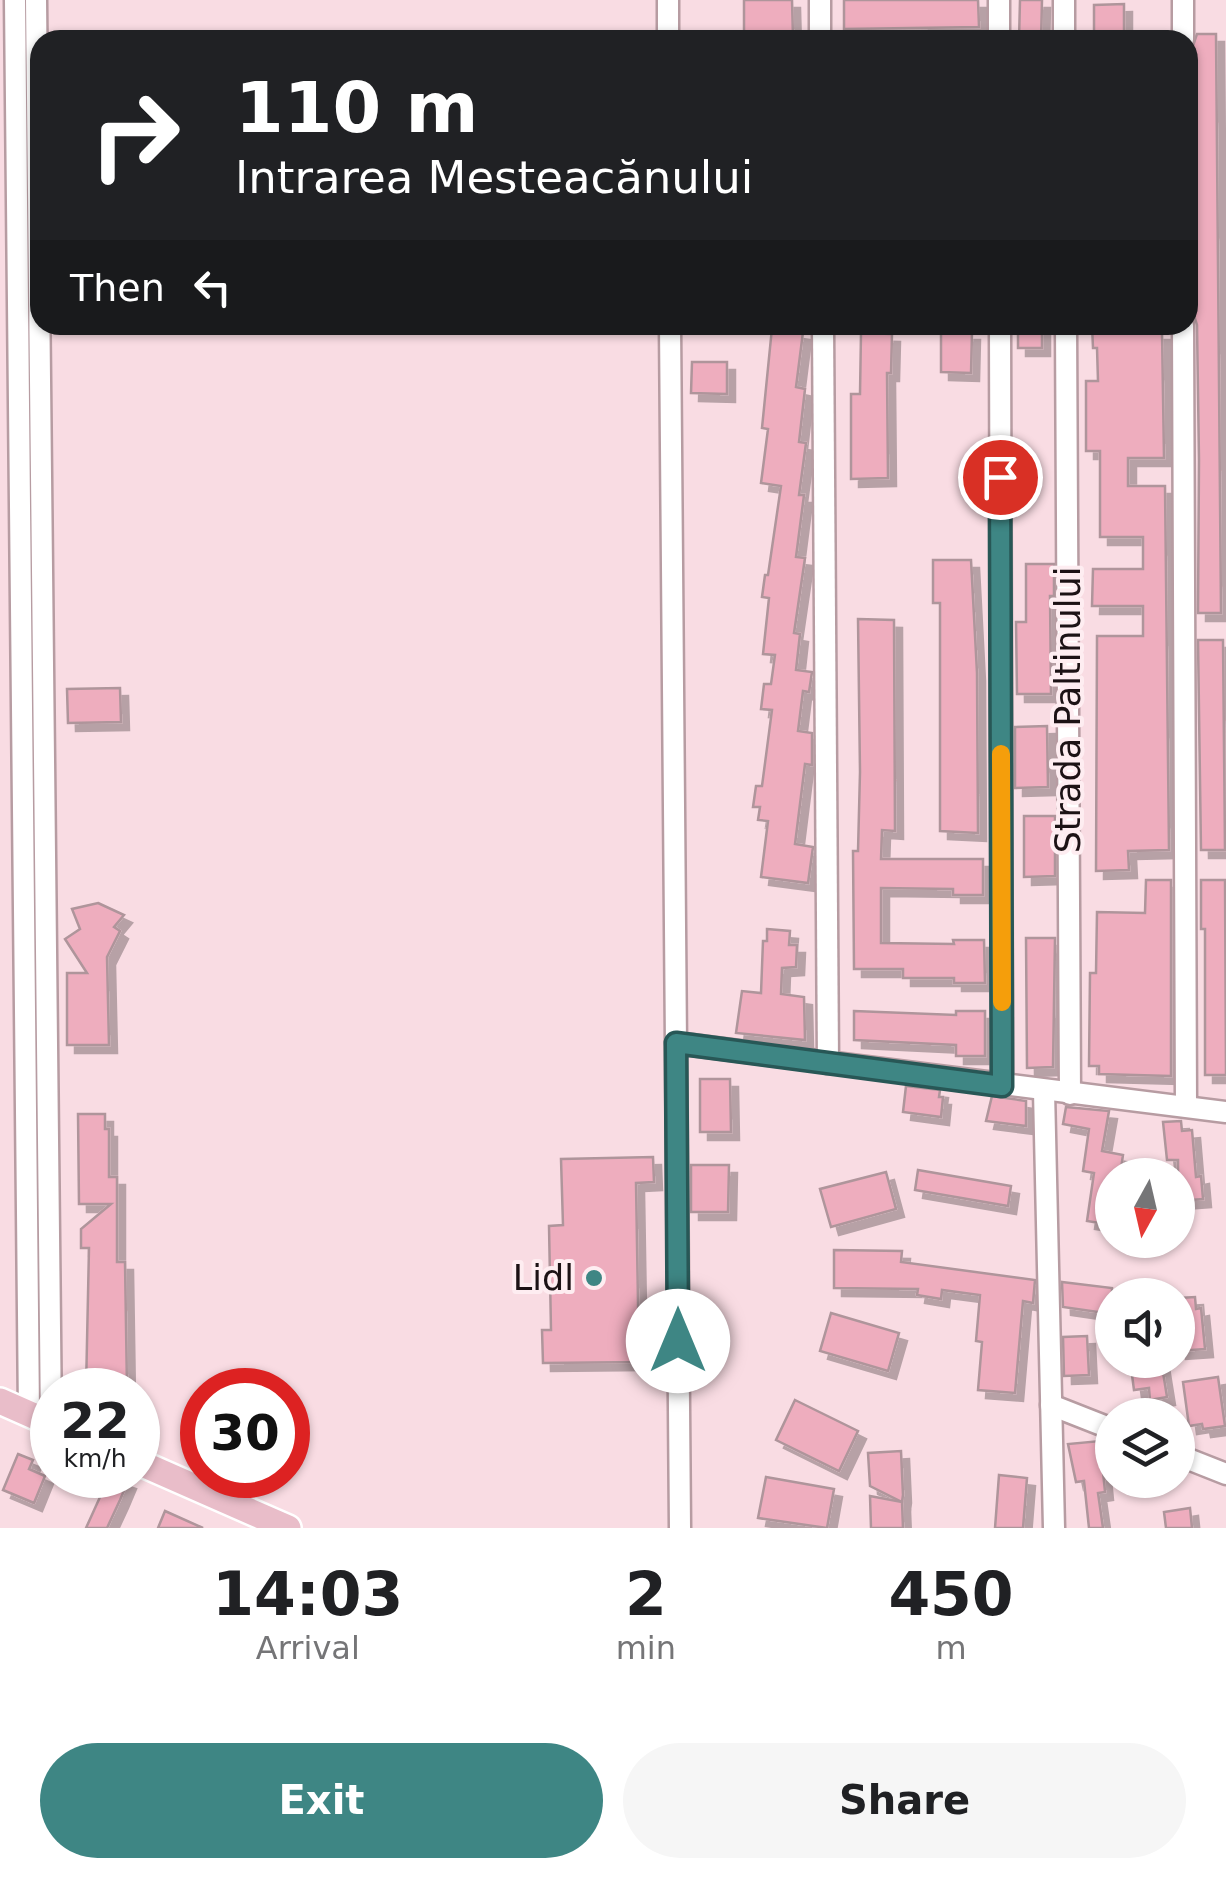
<!DOCTYPE html>
<html lang="en">
<head>
<meta charset="utf-8">
<style>
  :root { --surface:#fff; --page:#f6f6f6; --text:#202124; --muted:#757577; --accent:#3e8684 }
  body { margin:0; font-family:"DejaVu Sans",sans-serif; background:var(--page); color:var(--text); height:100vh; display:flex; flex-direction:column; font-size:38px; white-space:nowrap }
  * { box-sizing:border-box; margin:0 }
  p { font-size:32px; color:var(--muted) }
  .icon { flex:none; width:55px; height:55px; fill:none; stroke:currentColor; stroke-width:2; stroke-linecap:round; stroke-linejoin:round }
  .map { position:relative; height:1528px; overflow:hidden }
  .side { display:flex; flex-direction:column; background:var(--surface); flex:1 }
  .side>* { flex:none }
  .banner { position:absolute; left:30px; top:30px; width:1168px; height:305px; border-radius:30px; box-shadow:0 2px 8px #0004; background:#202124; color:#fff; overflow:hidden }
  .needle { width:65px; rotate:188deg }
  .tools { position:absolute; left:1095px; top:1158px; display:grid; gap:20px }
  .tools a { display:grid; place-items:center; width:100px; height:100px; border-radius:50%; background:var(--surface); box-shadow:0 2px 8px #0004; font-size:50px }
  .speed { position:absolute; left:30px; top:1368px; display:flex; gap:20px; font-size:50px; font-weight:700; text-align:center }
  .speed>* { display:grid; place-content:center; width:130px; height:130px; border-radius:50%; background:var(--surface); box-shadow:0 2px 8px #0004; line-height:1 }
  .speed small { font-size:25px; font-weight:400 }
  .speed .limit { border:15px solid #d22; background:#fff; color:#111 }
  .pin { position:absolute; display:grid; place-items:center; width:85px; height:85px; color:#fff; margin:-42px; border:5px solid #fff; border-radius:50%; box-shadow:0 2px 10px #0007 }
  .me { position:absolute; width:110px; margin:-55px; rotate:0deg; stroke-linejoin:round; filter:drop-shadow(0 0 8px #0008) }
  .turn { display:flex; align-items:center; gap:35px; height:210px; padding:0 40px; font-size:45px }
  .turn .icon { width:130px; height:130px; stroke-width:2.5 }
  .turn b { display:block; font-size:70px; line-height:85px }
  .then { display:flex; align-items:center; height:95px; padding:0 40px; background:#0003; gap:20px; font-size:38px }
  .eta { display:flex; justify-content:space-evenly; align-items:center; height:170px; text-align:center }
  .eta b { font-size:60px; font-weight:700; line-height:70px }
  .action { display:flex; gap:20px; margin-top:auto; padding:20px 40px }
  .action a { flex:1; height:115px; border-radius:60px; background:var(--accent); color:#fff; font-size:40px; font-weight:700; line-height:115px; text-align:center }
  .action a+a { background:var(--page); color:var(--text) }
  .map>svg:first-child { display:block }
  .building { fill:#eeadbe; stroke:#af959b; stroke-width:2.5; filter:url(#shadow) }
  .lines { fill:none; stroke-linecap:round; stroke-linejoin:round }
  .minor-casing { stroke:#b79ca2; stroke-width:25 }
  .major-casing { stroke:#fff; stroke-width:30 }
  .minor { stroke:#fff; stroke-width:20 }
  .major { stroke:#e9bdc9; stroke-width:25 }
  .route-casing { stroke:#285756; stroke-width:25 }
  .route { stroke:#3e8684; stroke-width:18 }
  .slow { stroke:#f59e0b; stroke-width:18 }
  .poi-dot { fill:#3e8684; stroke:#feedf1; stroke-width:4 }
  .labels { text-anchor:middle; stroke-width:8; stroke-linejoin:round; paint-order:stroke }
  .street-label { font-size:35px; fill:#1c1215; stroke:#feedf1 }
  .poi-label { font-size:35px; fill:#1c1215; stroke:#feedf1; text-anchor:end }
</style>
</head>
<body>
<div class="map">
<svg width="1226" height="1528" viewBox="0 0 1226 1528">
  <defs>
    <filter id="shadow"><feDropShadow dx="8" dy="8" stdDeviation="0" flood-color="#0004"/></filter>
  </defs>
  <rect width="100%" height="100%" fill="#f9dce3"/>
  <!-- building -->
  <g class="building">
    <polygon points="744,0 792,0 793,38 744,38"/>
    <polygon points="844,0 978,0 979,27 844,29"/>
    <polygon points="1020,0 1042,0 1041,40 1019,40"/>
    <polygon points="1124,4 1124,33 1094,34 1094,5"/>
    <polygon points="1197,34 1216,34 1221,613 1198,613 1199,460 1197,325 1192,309 1191,51"/>
    <rect x="1018" y="325" width="24" height="23"/>
    <polygon points="1092,325 1126,325 1126,332 1162,332 1164,458 1128,458 1128,486 1165,486 1169,850 1128,851 1129,870 1096,871 1097,636 1143,636 1143,606 1092,606 1093,569 1143,569 1143,537 1100,537 1100,451 1086,451 1086,381 1098,381 1097,348 1093,348"/>
    <polygon points="772,328 803,332 796,387 805,389 799,442 806,443 799,495 804,495 796,557 805,558 794,633 800,634 796,670 812,672 809,692 803,691 798,731 812,733 812,765 805,764 795,844 813,847 808,883 761,877 768,821 758,820 760,807 753,807 756,786 762,786 772,710 761,709 764,684 771,684 775,655 763,654 769,598 762,597 765,575 768,575 781,486 761,483 768,429 762,428"/>
    <polygon points="941,332 972,332 971,373 941,372"/>
    <polygon points="861,333 892,334 891,373 887,373 888,478 851,479 851,394 860,394"/>
    <polygon points="692,362 727,362 727,394 691,393"/>
    <polygon points="933,560 971,560 977,673 978,833 940,831 940,603 933,603"/>
    <polygon points="1026,564 1054,564 1054,596 1050,596 1051,694 1017,694 1016,622 1026,622"/>
    <polygon points="858,619 894,620 895,831 882,830 881,859 983,859 983,895 953,895 953,889 881,888 881,943 954,944 953,940 984,940 985,983 954,983 954,978 903,978 903,969 854,969 853,851 858,851 860,772"/>
    <polygon points="1198,640 1223,640 1225,850 1201,850"/>
    <polygon points="120,688 121,722 68,723 67,689"/>
    <polygon points="1047,726 1048,787 1015,788 1015,727"/>
    <polygon points="1024,816 1055,816 1055,876 1024,877"/>
    <polygon points="1146,880 1171,880 1171,1076 1099,1074 1099,1066 1089,1066 1090,973 1096,973 1097,912 1145,913"/>
    <polygon points="1201,880 1225,880 1226,1075 1205,1075 1205,929 1201,929"/>
    <polygon points="98,903 124,915 114,927 120,931 107,957 109,1045 67,1045 67,973 87,973 65,939 80,929 72,909"/>
    <polygon points="767,929 790,931 789,945 797,945 796,967 782,968 781,994 804,997 805,1040 736,1033 742,991 761,993 763,941 767,941"/>
    <polygon points="1026,938 1055,938 1053,1067 1027,1068"/>
    <polygon points="854,1011 956,1015 956,1011 985,1011 985,1056 956,1056 956,1045 854,1040"/>
    <polygon points="700,1079 730,1079 731,1132 700,1132"/>
    <polygon points="906,1086 940,1090 939,1097 943,1097 941,1117 903,1112"/>
    <polygon points="992,1096 1026,1101 1026,1126 986,1121"/>
    <polygon points="1066,1107 1109,1111 1102,1151 1123,1155 1120,1175 1112,1175 1112,1225 1087,1221 1094,1173 1083,1171 1089,1129 1063,1124"/>
    <polygon points="78,1114 105,1114 105,1129 109,1129 109,1177 117,1177 117,1262 125,1262 127,1389 86,1389 89,1248 81,1248 81,1229 111,1204 79,1204"/>
    <polygon points="1181,1121 1182,1131 1192,1130 1196,1177 1201,1176 1203,1199 1178,1201 1178,1160 1167,1160 1163,1122"/>
    <polygon points="653,1157 654,1182 636,1183 639,1362 543,1363 542,1330 551,1330 549,1226 563,1225 561,1159"/>
    <polygon points="691,1165 729,1165 728,1212 691,1212"/>
    <polygon points="918,1170 1011,1186 1008,1206 915,1190"/>
    <polygon points="886,1172 896,1209 831,1227 820,1189"/>
    <polygon points="834,1250 902,1251 901,1262 1035,1280 1033,1303 1023,1301 1015,1393 978,1390 982,1342 976,1341 980,1295 942,1290 941,1299 917,1295 918,1289 834,1288"/>
    <polygon points="1062,1282 1112,1288 1112,1314 1063,1307"/>
    <polygon points="1195,1297 1196,1309 1201,1308 1205,1349 1178,1351 1179,1298"/>
    <polygon points="831,1313 899,1333 888,1371 820,1351"/>
    <polygon points="1087,1336 1089,1375 1064,1376 1063,1337"/>
    <polygon points="1130,1360 1161,1360 1167,1397 1150,1400 1149,1388 1134,1390"/>
    <polygon points="1218,1377 1225,1426 1203,1429 1202,1424 1189,1426 1183,1382"/>
    <polygon points="795,1400 858,1431 839,1471 776,1440"/>
    <polygon points="1100,1441 1105,1492 1098,1493 1103,1528 1089,1528 1084,1481 1076,1482 1068,1444"/>
    <polygon points="901,1451 903,1495 902,1502 870,1486 868,1453"/>
    <polygon points="18,1454 33,1460 29,1469 45,1476 34,1503 3,1490"/>
    <polygon points="110,1475 128,1481 120,1500 107,1528 86,1528"/>
    <polygon points="999,1475 1027,1478 1023,1528 995,1528"/>
    <polygon points="766,1477 834,1489 827,1528 758,1518"/>
    <polygon points="870,1496 902,1502 903,1528 871,1528"/>
    <polygon points="1190,1508 1192,1528 1166,1528 1164,1512"/>
    <polygon points="165,1511 203,1528 158,1528"/>
  </g>
  <g class="lines">
    <!-- minor casing -->
    <g class="minor-casing">
      <g id="minor">
        <polyline points="15,0 29,1414"/>
        <polyline points="36,0 51,1424"/>
        <polyline points="668,0 668,40"/>
        <polyline points="820,0 820,40"/>
        <polyline points="999,0 999,40"/>
        <polyline points="1064,0 1064,40"/>
        <polyline points="1183,0 1183,40"/>
        <polyline points="670,325 680,1528"/>
        <polyline points="823,325 828,1063"/>
        <polyline points="1000,325 1002,1085"/>
        <polyline points="1066,325 1070,1094"/>
        <polyline points="1183,325 1186,1106"/>
        <polyline points="676,1043 1226,1112"/>
        <polyline points="1044,1091 1054,1528"/>
        <polyline points="1051,1405 1112,1429"/>
        <polyline points="1178,1455 1226,1474"/>
      </g>
    </g>
    <!-- major casing -->
    <g class="major-casing">
      <g id="major">
        <polyline points="0,1401 52,1424"/>
        <polyline points="138,1462 288,1528"/>
      </g>
    </g>
    <!-- minor -->
    <use href="#minor" class="minor"/>
    <!-- major -->
    <use href="#major" class="major"/>
  </g>
  <g class="lines">
    <!-- route casing -->
    <g class="route-casing">
      <polyline id="route" points="678,1341 676,1043 1002,1086 1000,477"/>
    </g>
    <!-- route -->
    <use href="#route" class="route"/>
    <!-- slow -->
    <polyline class="slow" points="1001,754 1002,1002"/>
  </g>
  <!-- markers -->
  <circle class="poi-dot" cx="594" cy="1278" r="10"/>
  <g class="labels">
    <!-- street labels -->
    <g class="street-label">
      <text transform="translate(1068 710) rotate(-90)" y="12">Strada Paltinului</text>
    </g>
    <!-- poi labels -->
    <g class="poi-label">
      <text x="574" y="1290">Lidl</text>
    </g>
  </g>
</svg>
<div class="tools">
<a><svg class="needle" viewBox="-14 -14 28 28"><path d="M0-13l5 13h-10z" fill="#e53935"/><path d="M0 13l5-13h-10z" fill="#757577"/></svg></a>
<a><svg class="icon" aria-label="sound" viewBox="0 0 24 24"><path d="M4 9h4l5-4v14l-5-4H4zM17 9q2 3 0 6"/></svg></a>
<a><svg class="icon" aria-label="layers" viewBox="0 0 24 24"><path d="M12 4l9 5-9 5-9-5zM3 14l9 5 9-5"/></svg></a>
</div>
<div class="speed"><div>22<small>km/h</small></div><div class="limit">30</div></div>
<div class="pin" style="left:1000px;top:477px;background:#d93025"><svg class="icon" aria-label="arrive" viewBox="0 0 24 24"><path d="M6 21V4h12l-3 4 3 4H6"/></svg></div>
<svg class="me" style="left:678px;top:1341px" viewBox="-20 -20 40 40"><circle r="19" fill="#fff"/><path d="M0-13L10 11 0 6-10 11z" fill="#3e8684"/></svg>
<div class="banner">
<div class="turn"><svg class="icon" aria-label="right" viewBox="0 0 24 24"><path d="M7 20v-9h11M14 6l5 5-5 5"/></svg><div><b>110 m</b>Intrarea Mesteacănului</div></div>
<div class="then">Then<svg class="icon" aria-label="left" viewBox="0 0 24 24"><path d="M17 20v-9H6M10 6l-5 5 5 5"/></svg></div>
</div>
</div>
<section class="side">
<div class="eta">
<div><b>14:03</b><p>Arrival</p></div>
<div><b>2</b><p>min</p></div>
<div><b>450</b><p>m</p></div>
</div>
<div class="action"><a>Exit</a><a>Share</a></div>
</section>
</body>
</html>
